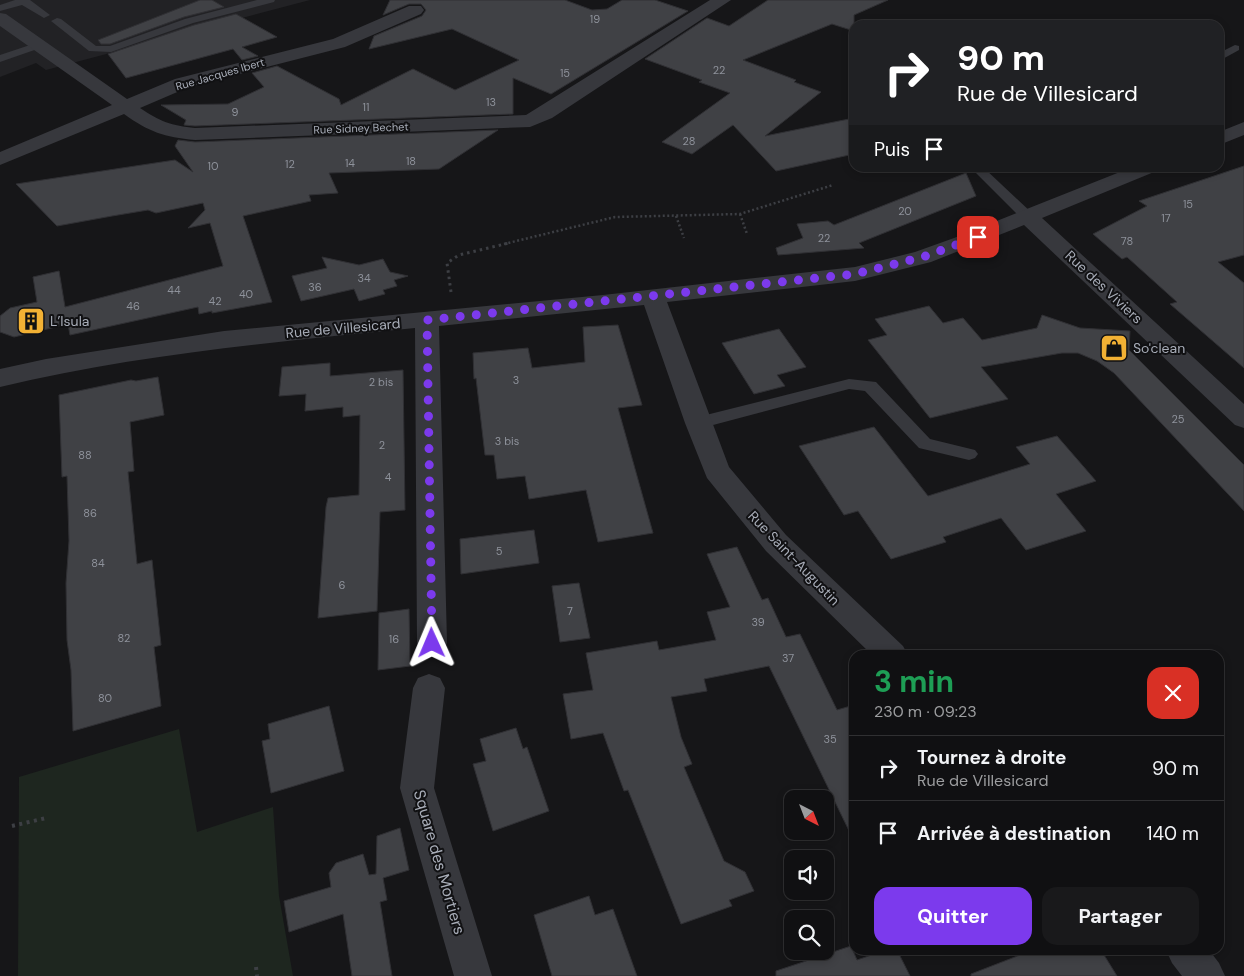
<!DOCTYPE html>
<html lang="fr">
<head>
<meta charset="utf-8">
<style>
  :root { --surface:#101012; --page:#19191b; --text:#f1f3f6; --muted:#9c9d9f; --line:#303032; --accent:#7c3aed }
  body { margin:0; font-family:"DM Sans",sans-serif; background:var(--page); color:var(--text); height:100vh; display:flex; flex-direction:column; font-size:19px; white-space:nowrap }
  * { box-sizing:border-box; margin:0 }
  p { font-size:16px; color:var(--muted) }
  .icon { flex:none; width:28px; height:28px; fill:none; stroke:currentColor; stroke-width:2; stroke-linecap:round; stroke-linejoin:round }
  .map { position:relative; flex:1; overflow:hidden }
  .details { position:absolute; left:849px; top:650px; width:375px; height:305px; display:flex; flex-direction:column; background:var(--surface); border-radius:15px; box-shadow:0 2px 8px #0003,0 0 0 1px var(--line) }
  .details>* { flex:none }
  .guide { position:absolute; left:849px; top:20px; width:375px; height:152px; border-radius:15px; box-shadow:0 2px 8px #0003,0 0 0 1px var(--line); background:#202124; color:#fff; overflow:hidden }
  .needle { width:32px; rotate:138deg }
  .buttons { position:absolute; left:784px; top:790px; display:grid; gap:10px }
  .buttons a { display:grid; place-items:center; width:50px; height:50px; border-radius:10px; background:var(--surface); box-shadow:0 2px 8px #0003,0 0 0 1px var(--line); font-size:25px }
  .pin { position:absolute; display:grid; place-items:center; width:42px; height:42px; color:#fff; margin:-21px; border-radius:10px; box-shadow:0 2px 8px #0006 }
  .me { position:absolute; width:55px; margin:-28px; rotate:359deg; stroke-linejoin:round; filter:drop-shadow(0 0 4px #0008) }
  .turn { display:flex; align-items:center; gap:18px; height:105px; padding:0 25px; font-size:22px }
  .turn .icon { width:65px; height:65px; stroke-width:2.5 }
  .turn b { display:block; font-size:35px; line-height:42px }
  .then { display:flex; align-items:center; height:48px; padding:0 25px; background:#0003; gap:10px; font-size:19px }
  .round { display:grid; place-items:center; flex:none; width:52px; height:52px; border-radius:15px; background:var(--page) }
  .headline { display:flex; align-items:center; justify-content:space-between; height:85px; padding:0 25px }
  h1 { font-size:30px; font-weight:700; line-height:38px; color:#1e9e55 }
  .cta { display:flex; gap:10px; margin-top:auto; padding:10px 25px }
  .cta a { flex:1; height:58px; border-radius:15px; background:var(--accent); color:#fff; font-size:20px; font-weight:700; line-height:58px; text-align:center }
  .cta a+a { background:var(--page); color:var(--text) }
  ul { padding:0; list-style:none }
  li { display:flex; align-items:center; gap:15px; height:65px; padding:0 25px; border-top:1px solid var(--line) }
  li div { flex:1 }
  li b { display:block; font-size:19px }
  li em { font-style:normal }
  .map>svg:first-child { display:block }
  .built { fill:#222225 }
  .green { fill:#1e261f }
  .building { fill:#404145; stroke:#303034 }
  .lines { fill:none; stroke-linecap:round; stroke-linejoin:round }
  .path-far2 { stroke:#3d3f44; stroke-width:2.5; stroke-dasharray:2 2.5; stroke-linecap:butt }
  .path-far1 { stroke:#3d3f44; stroke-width:3; stroke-dasharray:2.5 4; stroke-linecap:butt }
  .path { stroke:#3d3f44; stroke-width:4; stroke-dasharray:3 4.5; stroke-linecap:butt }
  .lane { fill:#37383d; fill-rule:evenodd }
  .street { fill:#37383d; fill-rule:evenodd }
  .route { stroke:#7c3aed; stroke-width:9; stroke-dasharray:0 16.2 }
  .labels { text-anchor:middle; stroke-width:4; stroke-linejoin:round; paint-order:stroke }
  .number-label { font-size:11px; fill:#8e929b }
  .far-street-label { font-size:11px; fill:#a8adb8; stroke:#111113 }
  .street-label { font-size:14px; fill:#a8adb8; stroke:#111113 }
  .poi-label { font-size:14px; fill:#a8adb8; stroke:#111113; text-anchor:start }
  .near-street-label { font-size:16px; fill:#a8adb8; stroke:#111113 }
</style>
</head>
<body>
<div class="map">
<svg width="1244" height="976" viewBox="0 0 1244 976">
  <rect width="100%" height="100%" fill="#161618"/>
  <!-- built -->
  <polygon class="built" points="0,0 310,0 46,70 36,63 0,77"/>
  <!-- green -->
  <polygon class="green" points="179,729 197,832 273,807 279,896 293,976 18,976 19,777"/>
  <!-- building -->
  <g class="building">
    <polygon points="200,0 212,0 224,7 184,17 110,44 101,44 98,40"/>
    <polygon points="390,0 565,0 592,10 607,9 622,0 655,0 688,11 551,94 513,78 513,114 195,126 184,125 186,120 161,105 228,104 264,87 252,73 277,66 339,99 341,105 413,69 455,90 519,60 452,29 369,49 374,36 422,16 426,10 421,4 409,4 383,15"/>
    <polygon points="768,0 888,0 854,15 854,31 832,24 743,60 796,80 794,82 821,92 765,136 854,118 854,154 776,171 733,125 692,154 662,142 730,93 699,82 702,80 645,59 707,18 729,26"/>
    <polygon points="236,14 277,37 242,47 258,56 242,60 233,49 126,78 108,54 194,25"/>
    <polygon points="498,130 439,169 329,173 338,193 309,195 311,201 243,216 272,302 212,313 212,311 199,314 198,307 70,335 68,324 14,337 0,332 0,316 10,308 37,302 33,277 59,271 65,307 223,266 210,223 188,228 205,210 203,203 156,213 148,210 112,216 57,226 16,184 175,160 193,172 175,146 178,140 195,142"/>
    <polygon points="1244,166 1244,255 1218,262 1244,283 1244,368 1170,304 1177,302 1127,257 1122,259 1093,234 1147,206 1139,201"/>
    <polygon points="966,173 976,196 859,243 864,248 778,255 776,248 803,238 797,224 828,221 834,225"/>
    <polygon points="322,257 359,265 383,259 390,272 408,276 394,280 397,286 383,290 385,294 359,301 354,289 301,301 292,276 327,268"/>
    <polygon points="929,306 943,323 963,318 982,340 1037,328 1042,315 1080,328 1130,331 1129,350 1244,465 1244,511 1114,373 1097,361 1078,353 1062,353 981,367 1008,399 930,418 868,340 887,335 875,319"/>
    <polygon points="618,325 642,405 618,408 653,533 598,542 586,490 529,499 525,476 497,479 494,455 485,455 476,378 474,379 473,353 528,348 532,368 585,362 583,327"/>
    <polygon points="779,329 806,367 777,375 785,386 754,394 722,343"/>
    <polygon points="330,363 330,376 403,370 405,510 380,512 377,611 318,618 326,507 328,498 359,495 360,415 343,417 343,407 305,411 306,394 279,396 282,367"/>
    <polygon points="158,377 164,415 130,422 134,471 128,472 137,564 152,560 161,645 154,647 161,706 73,731 71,670 67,640 66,583 69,541 67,476 62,477 59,395 131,380 136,381"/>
    <polygon points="874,427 928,496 1030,464 1016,447 1057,436 1096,481 1056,494 1086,531 1026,550 1001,518 943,537 946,542 891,559 858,511 844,515 799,446"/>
    <polygon points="534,530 539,563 461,574 460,539"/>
    <polygon points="737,547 762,600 768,598 786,637 800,634 837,710 854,705 854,841 769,666 704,679 707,691 671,697 681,737 692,764 684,767 724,861 745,872 754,891 729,900 732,906 681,924 628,790 624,791 603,733 571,739 563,694 593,690 586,653 657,641 659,650 716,640 707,612 730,607 707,554"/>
    <polygon points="579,583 590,638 560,642 552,586"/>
    <polygon points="409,609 410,666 378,670 379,613"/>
    <polygon points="329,706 344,771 271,793 262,741 270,739 268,724"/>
    <polygon points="516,728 523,749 527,747 549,811 493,831 473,764 486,761 480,739"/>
    <polygon points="400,828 409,870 383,878 387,900 380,902 392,976 352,976 343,914 289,932 284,901 331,887 329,873 336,863 363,854 369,875 376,874 377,836"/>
    <polygon points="589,896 595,915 613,909 637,976 552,976 534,915"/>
    <polygon points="851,946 857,960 886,950 897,950 910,976 776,976 776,971"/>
    <polygon points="1033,950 1101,950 1117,976 971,976 971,974"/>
  </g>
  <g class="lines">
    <!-- path-far2 -->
    <g class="path-far2">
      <polyline points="740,214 747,234"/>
      <polyline points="676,216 684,238"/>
      <polyline points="504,244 615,217 740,214 833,185"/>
    </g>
    <!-- path-far1 -->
    <polyline class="path-far1" points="451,292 447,263 459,255 509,243"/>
    <!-- path -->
    <g class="path">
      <polyline points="12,826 46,818"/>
      <polyline points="256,967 257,976"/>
    </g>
    <!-- lane -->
    <g class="lane">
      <polygon points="15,0 30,0 50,15 44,18 22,5 0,11 0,5"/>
      <polygon points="257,0 275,0 274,2 193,23 111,52 89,51 51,21 57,18 61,19 96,46 110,46 185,19"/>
      <polygon points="39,42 45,45 43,47 0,62 0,55"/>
      <polygon points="1235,45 1239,46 1239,50 1219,61 1219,53"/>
      <polygon points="971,168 984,168 1033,214 1035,217 1033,220 1023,220"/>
      <polygon points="849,379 876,382 930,439 975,450 978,454 975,458 969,460 919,448 865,391 849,389 698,429 692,427 690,423 692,419 698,417"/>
    </g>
    <!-- street -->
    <g class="street">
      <path d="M710,0H731L552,118L530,127L195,140C164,137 149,132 124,114L0,165V152L112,105L0,26V13L6,14L127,99L175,79L333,39L409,6H421L424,10L421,14L345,47L189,87L140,108C159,121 172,126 195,128L526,115Z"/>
      <polygon points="1244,122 1244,135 1219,145 1219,132"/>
      <path d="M1130,168H1157L1154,172L1042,218L1244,404V428L1235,425L1024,225L931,262L855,281L667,302L729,467L786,535L903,646L908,655H872L766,551L707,478L685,423L644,305L439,326L447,643L443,652L432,656L421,652L417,643L415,328C276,342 136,354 0,387V369L46,359L224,331L603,295L855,267L915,252L954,238Z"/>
      <polygon points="429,674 440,678 445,688 434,788 492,976 454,976 400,788 413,688 418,678"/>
      <polygon points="1166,950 1209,950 1219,963 1225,976 1182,976 1172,963"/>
    </g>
  </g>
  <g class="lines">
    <!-- route -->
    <polyline class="route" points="432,643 427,320 855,274 923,257 978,237"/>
  </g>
  <!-- icons -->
  <defs>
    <g id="building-square" transform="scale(1.4375)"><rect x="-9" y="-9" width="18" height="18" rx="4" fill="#f2b134" stroke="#111113"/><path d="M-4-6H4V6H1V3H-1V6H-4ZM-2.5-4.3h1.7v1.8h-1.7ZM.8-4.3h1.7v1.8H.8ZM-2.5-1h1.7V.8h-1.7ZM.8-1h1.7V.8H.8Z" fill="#111"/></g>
    <g id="shop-square" transform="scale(1.4375)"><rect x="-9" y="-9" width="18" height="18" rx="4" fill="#f2b134" stroke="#111113"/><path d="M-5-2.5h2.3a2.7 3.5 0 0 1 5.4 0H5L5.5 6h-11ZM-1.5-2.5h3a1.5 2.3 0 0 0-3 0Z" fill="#111"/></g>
  </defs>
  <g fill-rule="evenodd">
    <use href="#building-square" x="31" y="321"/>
    <use href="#shop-square" x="1114" y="348"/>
  </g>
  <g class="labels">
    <!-- number labels -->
    <g class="number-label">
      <text x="595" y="23">19</text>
      <text x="719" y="74">22</text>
      <text x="565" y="77">15</text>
      <text x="491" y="106">13</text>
      <text x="366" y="111">11</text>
      <text x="235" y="116">9</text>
      <text x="689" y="145">28</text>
      <text x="411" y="165">18</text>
      <text x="350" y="167">14</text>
      <text x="290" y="168">12</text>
      <text x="213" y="170">10</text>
      <text x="1188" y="208">15</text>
      <text x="905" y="215">20</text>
      <text x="1166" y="222">17</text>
      <text x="824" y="242">22</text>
      <text x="1127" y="245">78</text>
      <text x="364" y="282">34</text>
      <text x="315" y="291">36</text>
      <text x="174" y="294">44</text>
      <text x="246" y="298">40</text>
      <text x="215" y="305">42</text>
      <text x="133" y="310">46</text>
      <text x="516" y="384">3</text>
      <text x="381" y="386">2 bis</text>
      <text x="1178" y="423">25</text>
      <text x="507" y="445">3 bis</text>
      <text x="382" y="449">2</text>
      <text x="85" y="459">88</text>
      <text x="388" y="481">4</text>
      <text x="90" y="517">86</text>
      <text x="499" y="555">5</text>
      <text x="98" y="567">84</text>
      <text x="342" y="589">6</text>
      <text x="570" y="615">7</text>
      <text x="758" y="626">39</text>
      <text x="124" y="642">82</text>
      <text x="394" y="643">16</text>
      <text x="788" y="662">37</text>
      <text x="105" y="702">80</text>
      <text x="830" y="743">35</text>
    </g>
    <!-- far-street labels -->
    <g class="far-street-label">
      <text transform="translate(220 74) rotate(-16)" y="4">Rue Jacques Ibert</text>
      <text transform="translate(361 128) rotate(-2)" y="4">Rue Sidney Bechet</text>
    </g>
    <!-- street labels -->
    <g class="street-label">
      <text transform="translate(1104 287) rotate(43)" y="5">Rue des Viviers</text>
      <text transform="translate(343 328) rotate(-5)" y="5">Rue de Villesicard</text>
      <text transform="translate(794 558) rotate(46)" y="5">Rue Saint-Augustin</text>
    </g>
    <!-- poi labels -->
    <g class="poi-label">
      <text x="50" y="326">L’Isula</text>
      <text x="1133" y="353">So'clean</text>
    </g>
    <!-- near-street labels -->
    <g class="near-street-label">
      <text transform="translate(440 862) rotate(74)" y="6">Square des Mortiers</text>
    </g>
  </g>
</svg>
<div class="buttons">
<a><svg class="needle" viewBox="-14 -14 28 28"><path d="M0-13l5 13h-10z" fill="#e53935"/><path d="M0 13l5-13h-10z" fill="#9c9d9f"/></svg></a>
<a><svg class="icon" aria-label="sound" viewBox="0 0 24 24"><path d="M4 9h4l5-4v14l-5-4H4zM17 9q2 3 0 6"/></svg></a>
<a><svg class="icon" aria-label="search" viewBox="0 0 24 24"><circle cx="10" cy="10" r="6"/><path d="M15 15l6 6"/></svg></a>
</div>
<div class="pin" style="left:978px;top:237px;background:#d93025"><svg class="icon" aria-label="arrive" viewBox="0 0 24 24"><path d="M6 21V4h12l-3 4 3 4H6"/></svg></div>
<svg class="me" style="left:432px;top:643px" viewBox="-20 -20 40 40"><path d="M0-17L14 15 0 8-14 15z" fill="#7c3aed" stroke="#fff" stroke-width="4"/></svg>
<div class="guide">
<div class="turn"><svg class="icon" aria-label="right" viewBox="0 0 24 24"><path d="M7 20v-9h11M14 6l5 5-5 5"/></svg><div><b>90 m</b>Rue de Villesicard</div></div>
<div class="then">Puis<svg class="icon" aria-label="arrive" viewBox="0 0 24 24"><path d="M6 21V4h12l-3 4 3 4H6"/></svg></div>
</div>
<section class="details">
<div class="headline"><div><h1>3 min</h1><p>230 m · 09:23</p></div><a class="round" style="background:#d93025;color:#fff"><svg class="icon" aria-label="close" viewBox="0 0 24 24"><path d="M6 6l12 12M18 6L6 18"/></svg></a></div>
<ul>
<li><svg class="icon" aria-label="right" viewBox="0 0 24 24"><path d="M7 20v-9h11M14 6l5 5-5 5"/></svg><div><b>Tournez à droite</b><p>Rue de Villesicard</p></div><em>90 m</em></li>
<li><svg class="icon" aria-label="arrive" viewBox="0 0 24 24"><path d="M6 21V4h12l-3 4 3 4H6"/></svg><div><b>Arrivée à destination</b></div><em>140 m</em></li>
</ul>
<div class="cta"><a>Quitter</a><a>Partager</a></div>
</section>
</div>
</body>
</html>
